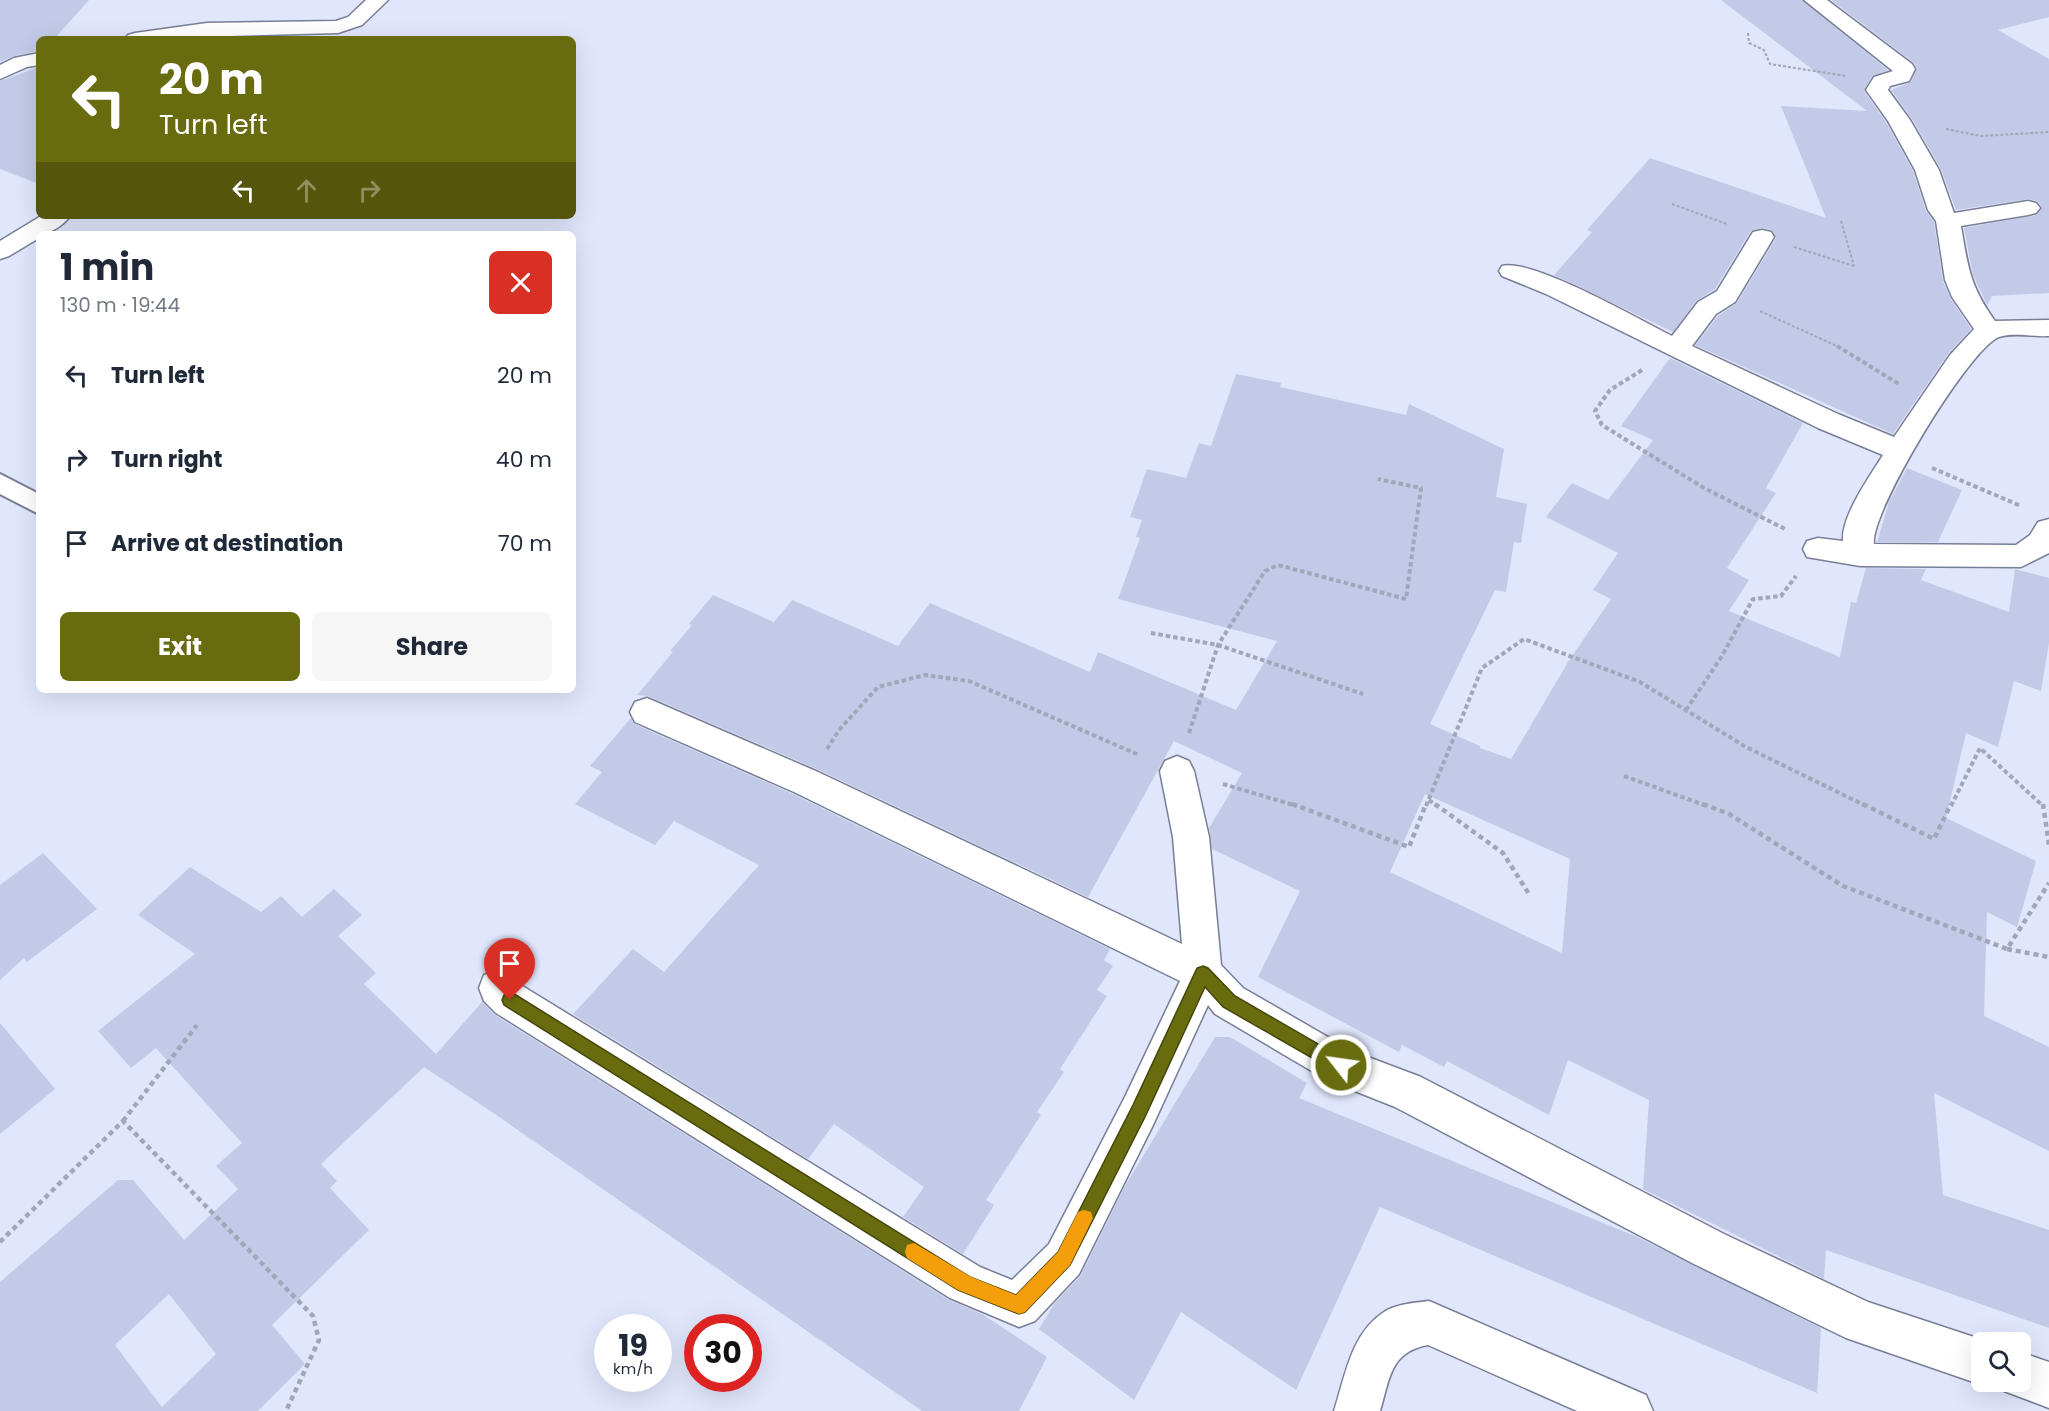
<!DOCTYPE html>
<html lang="en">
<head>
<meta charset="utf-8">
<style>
  :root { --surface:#fff; --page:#f6f6f7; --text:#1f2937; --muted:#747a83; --accent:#696c0e }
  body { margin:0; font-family:Poppins,sans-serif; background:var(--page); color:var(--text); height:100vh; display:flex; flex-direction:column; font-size:22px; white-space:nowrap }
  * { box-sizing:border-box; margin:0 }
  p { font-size:20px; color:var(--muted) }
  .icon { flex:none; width:33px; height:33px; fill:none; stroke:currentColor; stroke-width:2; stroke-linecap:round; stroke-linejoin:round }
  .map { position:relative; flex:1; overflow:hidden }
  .side { position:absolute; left:36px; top:231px; width:540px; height:462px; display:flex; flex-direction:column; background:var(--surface); border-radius:9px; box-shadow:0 6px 24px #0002 }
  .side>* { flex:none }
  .hud { position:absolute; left:36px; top:36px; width:540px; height:183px; border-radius:9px; box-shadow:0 6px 24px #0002; background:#696c0e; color:#fff; overflow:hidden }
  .tools { position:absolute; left:1971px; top:1332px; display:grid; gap:12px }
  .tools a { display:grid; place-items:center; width:60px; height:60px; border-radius:9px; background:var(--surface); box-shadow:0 6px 24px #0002; font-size:30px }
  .speed { position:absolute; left:594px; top:1314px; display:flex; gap:12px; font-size:30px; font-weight:700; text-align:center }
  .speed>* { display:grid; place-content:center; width:78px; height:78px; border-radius:50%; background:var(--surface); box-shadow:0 6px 24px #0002; line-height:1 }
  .speed small { font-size:15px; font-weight:400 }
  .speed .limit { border:9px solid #d22; background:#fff; color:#111 }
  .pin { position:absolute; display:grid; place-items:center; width:51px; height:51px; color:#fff; margin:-62px -26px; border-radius:50% 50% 50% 0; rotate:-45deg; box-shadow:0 0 6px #0007 }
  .pin .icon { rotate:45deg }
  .me { position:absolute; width:66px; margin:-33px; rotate:300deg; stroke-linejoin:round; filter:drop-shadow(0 0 4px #0008) }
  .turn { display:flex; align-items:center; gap:21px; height:126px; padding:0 24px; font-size:27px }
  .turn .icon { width:78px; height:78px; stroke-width:2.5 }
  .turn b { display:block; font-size:42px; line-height:51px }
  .lanes { display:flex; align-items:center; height:57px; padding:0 24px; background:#0003; justify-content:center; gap:30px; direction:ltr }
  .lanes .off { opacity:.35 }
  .round { display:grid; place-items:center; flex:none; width:63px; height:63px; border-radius:9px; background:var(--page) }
  .head { display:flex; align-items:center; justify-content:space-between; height:102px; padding:0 24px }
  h1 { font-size:36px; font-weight:700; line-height:45px }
  .action { display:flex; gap:12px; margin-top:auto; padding:12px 24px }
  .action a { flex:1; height:69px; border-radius:9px; background:var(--accent); color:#fff; font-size:24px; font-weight:700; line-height:69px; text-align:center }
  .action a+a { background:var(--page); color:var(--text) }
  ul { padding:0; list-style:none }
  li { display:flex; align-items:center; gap:18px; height:84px; padding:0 24px }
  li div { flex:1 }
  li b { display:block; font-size:22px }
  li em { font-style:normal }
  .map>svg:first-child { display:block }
  .building { fill:#c3cae7; fill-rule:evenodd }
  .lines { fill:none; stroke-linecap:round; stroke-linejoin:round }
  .service-casing { stroke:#787e96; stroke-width:4 }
  .minor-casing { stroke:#787e96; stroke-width:3 }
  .path-far2 { stroke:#a1a6b8; stroke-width:2; stroke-dasharray:3 2; stroke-linecap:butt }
  .path-far1 { stroke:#a1a6b8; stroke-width:4; stroke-dasharray:4.5 3; stroke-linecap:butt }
  .path { stroke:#a1a6b8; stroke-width:4.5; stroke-dasharray:5 4; stroke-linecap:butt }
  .service { fill:#fff; fill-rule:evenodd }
  .minor { fill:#fff; fill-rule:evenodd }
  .route { fill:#696c0e; stroke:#444609; stroke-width:1.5 }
  .slow { fill:#f59e0b }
</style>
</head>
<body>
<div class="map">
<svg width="2049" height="1411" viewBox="0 0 2049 1411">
  <rect width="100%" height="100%" fill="#e0e6fc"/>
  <!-- building -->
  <g class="building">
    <polygon points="0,0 89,0 54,39 39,39 39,51 14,56 0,62"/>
    <polygon points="1721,0 1802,0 1888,70 1872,76 1864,91 1886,122 1913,171 1926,211 1934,222 1943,281 1950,298 1971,329 1948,354 1893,434 1695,345 1718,316 1737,303 1776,238 1771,230 1762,228 1751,231 1715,289 1696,301 1673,332 1554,275 1592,232 1587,230 1650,158 1826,218 1781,106 1867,111"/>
    <polygon points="1831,0 2049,0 2049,17 1998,30 2049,59 2049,293 1992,296 1987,305 1973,275 1964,228 2037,215 2042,207 2037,201 2028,199 1956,210 1941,169 1912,119 1891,90 1911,82 1917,68 1913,62"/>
    <polygon points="39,67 39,184 0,169 0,81"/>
    <path d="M1670,358L1803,423L1766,488L1776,493L1727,568L1749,580L1729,611L1840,657L1851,602L1856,603L1866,568L1926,569L1921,580L2009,612L2015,569L2049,578V643L2041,691L2014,681L1998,747L1966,733L1946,818L2036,861L2017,927L1987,912L1984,1016L2049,1047V1151L1934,1093L1943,1195L2049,1230V1328L1826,1250L1824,1279L1643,1189L1649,1100L1568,1060L1549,1115L1447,1061L1444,1067L1402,1045L1399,1052L1258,977L1300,891L1212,849L1209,828L1242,773L1174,741L1088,897L819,770L648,696L637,695L673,652L670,651L692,625L689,624L713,595L774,622L792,600L898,646L930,603L1090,672L1098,652L1236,710L1277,641L1118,599L1140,538L1136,537L1142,520L1130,517L1147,469L1186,478L1199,443L1211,446L1236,374L1281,383L1280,387L1406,415L1409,404L1504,449L1496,497L1527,504L1521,543L1514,542L1506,592L1495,590L1430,724L1480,746V748L1511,759L1568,662L1611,599L1593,590L1618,553L1546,517L1572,483L1608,500L1653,440L1621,426ZM1425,794L1570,859L1562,953L1390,872Z"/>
    <polygon points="1907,468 1962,490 1938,542 1877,542 1889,502"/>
    <polygon points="631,718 634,724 793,794 1110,949 1104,960 1113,966 1097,990 1107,996 1060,1069 1064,1072 1037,1112 1041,1115 986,1200 994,1205 963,1254 903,1217 924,1187 834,1124 808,1159 573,1014 633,949 664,972 759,865 674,821 655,845 575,804 602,772 590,766"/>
    <polygon points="43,853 97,909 27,962 24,958 0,980 0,885"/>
    <path d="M190,867L261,912L281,896L302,917L334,889L362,915L338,936L376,973L364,984L436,1054L482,1002L495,1015L949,1300L982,1314L1047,1357L1019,1411H922L492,1112L424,1067L321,1164L337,1181L330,1188L369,1230L272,1325L305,1364L258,1411H0V1282L118,1180H133L184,1240L238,1189L216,1166L242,1143L156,1048L131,1068L98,1031L195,954L138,915ZM169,1294L216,1354L162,1407L115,1345Z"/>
    <polygon points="0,1023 55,1089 0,1134"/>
    <polygon points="1215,1037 1230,1037 1307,1083 1299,1098 1635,1236 1821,1328 1817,1393 1380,1207 1296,1390 1181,1312 1134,1400 1039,1329 1054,1304 1081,1275 1125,1186"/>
  </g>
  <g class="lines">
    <!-- service casing -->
    <g class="service-casing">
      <polygon id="service" points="0,474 39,494 39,514 0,494"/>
    </g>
    <!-- minor casing -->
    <g class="minor-casing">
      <g id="minor">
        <polygon points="366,0 388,0 362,25 338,33 125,39 128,35 135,33 207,23 336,21 348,17"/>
        <path d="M1804,0H1827L1912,64L1915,69L1909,81L1890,86L1888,90L1910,120L1939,170L1954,213L2028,201L2036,203L2040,208L2036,213L2028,215L1961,226C1968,268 1970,286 1995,321L2049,320V336C2034,337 2013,332 1999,337C1969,348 1869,514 1874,544L2016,545L2030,535L2038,522L2049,519V553L2021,567L1860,566L1807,557L1803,549L1807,541L1818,538L1843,541C1841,516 1870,476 1883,455L1818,428L1546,294L1502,276L1499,271L1502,266C1532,258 1640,320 1672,336L1698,302L1717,291L1753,232L1762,230L1771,232L1774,237L1735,302L1716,314L1692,346L1838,414L1894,437L1950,355L1974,329L1952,297L1945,280L1936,221L1928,210L1915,170L1888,121L1866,90L1874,77L1893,71Z"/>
        <polygon points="39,53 39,65 27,67 0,79 0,65 14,58"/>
        <path d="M41,216H70C64,225 50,234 39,234V238L9,256L0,259V241Z"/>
        <polygon points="647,698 818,772 1182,944 1173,837 1160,771 1165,761 1177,756 1189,761 1194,771 1209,837 1221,965 1243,988 1352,1051 1421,1077 1724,1234 1868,1302 1989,1342 1982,1342 1982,1382 1989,1382 1982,1385 1846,1338 1694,1264 1395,1107 1327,1080 1215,1014 1208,1005 1153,1125 1079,1274 1035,1321 1019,1327 950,1298 496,1013 484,1001 479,988 484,975 498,970 512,975 524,987 980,1267 1012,1280 1049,1244 1125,1097 1180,981 794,792 635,722 630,712 635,702"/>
        <path d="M1429,1301L1646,1395L1653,1411H1577L1428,1345C1390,1352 1390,1378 1380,1411H1334C1345,1377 1351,1333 1384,1312C1396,1304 1414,1303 1429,1301Z"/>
        <polygon points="2020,1352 2049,1362 2049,1408 2004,1391 2000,1382 2020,1382"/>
      </g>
    </g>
    <!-- path-far2 -->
    <g class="path-far2">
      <polyline points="1748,33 1749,43 1764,50 1770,64 1846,76"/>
      <polyline points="1946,129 1981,136 2049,132"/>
      <polyline points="1672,204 1727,224"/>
      <polyline points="1841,221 1854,266"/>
      <polyline points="1794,247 1854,266"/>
      <polyline points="1760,311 1841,348"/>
    </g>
    <!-- path-far1 -->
    <g class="path-far1">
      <polyline points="1837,346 1899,384"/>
      <polyline points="1642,370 1610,390 1595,411 1602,425 1704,488 1785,529"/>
      <polyline points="1932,468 2021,506"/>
      <polyline points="1151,633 1218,645 1363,694"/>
      <polyline points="1686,710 1722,656 1753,599 1781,596 1796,576"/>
      <polyline points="1189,733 1218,645 1265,571 1278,565 1406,599 1421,488 1378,479"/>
      <polyline points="827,749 839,730 878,687 925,675 969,681 1139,755"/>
      <polyline points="1624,776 1707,806"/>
      <polyline points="1223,784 1297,806"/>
      <polyline points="1429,800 1437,806"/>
      <polyline points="1426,806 1482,668 1524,639 1640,682 1746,747 1866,806"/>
      <polyline points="1951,806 1980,748 2043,806"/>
    </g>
    <!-- path -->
    <g class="path">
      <polyline points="1292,804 1409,847 1426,804"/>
      <polyline points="1435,804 1503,853 1529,894"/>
      <polyline points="1703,804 1729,814 1843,886 2007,949 2049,883"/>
      <polyline points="1863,804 1934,839 1951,804"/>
      <polyline points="2043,804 2049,845"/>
      <polyline points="2007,949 2049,957"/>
      <polyline points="123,1121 197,1025"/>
      <polyline points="0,1242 123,1121 313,1316 319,1340 286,1411"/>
    </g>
    <!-- service -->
    <use href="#service" class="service"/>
    <!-- minor -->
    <use href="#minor" class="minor"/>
  </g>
  <!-- route -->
  <polygon class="route" points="1203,966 1208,968 1235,996 1346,1060 1349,1065 1346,1071 1341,1074 1335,1071 1223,1007 1205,987 1145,1117 1070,1265 1025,1312 1019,1314 958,1290 504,1005 502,1000 504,995 510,992 516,995 970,1277 1016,1295 1058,1252 1133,1105 1197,968"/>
  <!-- slow -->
  <polygon class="slow" points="1084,1210 1091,1212 1093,1218 1070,1265 1025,1312 1019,1314 958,1290 907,1258 905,1252 907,1245 914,1243 971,1277 1016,1295 1058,1252 1078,1212"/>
</svg>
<div class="tools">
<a><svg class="icon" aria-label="search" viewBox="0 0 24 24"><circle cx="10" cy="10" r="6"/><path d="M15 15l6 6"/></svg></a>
</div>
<div class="speed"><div>19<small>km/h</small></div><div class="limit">30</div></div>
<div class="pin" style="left:510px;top:1000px;background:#d93025"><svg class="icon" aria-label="arrive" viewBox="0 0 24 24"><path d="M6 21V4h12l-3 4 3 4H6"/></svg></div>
<svg class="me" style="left:1341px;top:1065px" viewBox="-20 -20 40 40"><circle r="17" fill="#696c0e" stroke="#fff" stroke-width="3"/><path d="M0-11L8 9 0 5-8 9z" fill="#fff"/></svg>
<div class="hud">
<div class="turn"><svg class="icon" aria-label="left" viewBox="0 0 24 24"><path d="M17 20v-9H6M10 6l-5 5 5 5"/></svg><div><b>20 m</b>Turn left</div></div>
<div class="lanes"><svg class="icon" aria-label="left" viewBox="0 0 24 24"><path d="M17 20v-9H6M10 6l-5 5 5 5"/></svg><svg class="icon off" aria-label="ahead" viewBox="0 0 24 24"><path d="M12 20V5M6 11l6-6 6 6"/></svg><svg class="icon off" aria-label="right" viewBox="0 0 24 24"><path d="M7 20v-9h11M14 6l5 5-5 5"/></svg></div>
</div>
<section class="side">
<div class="head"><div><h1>1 min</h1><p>130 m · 19:44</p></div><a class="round" style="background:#d93025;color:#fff"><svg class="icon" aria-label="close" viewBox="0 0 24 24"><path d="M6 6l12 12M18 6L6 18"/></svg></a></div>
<ul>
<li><svg class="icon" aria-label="left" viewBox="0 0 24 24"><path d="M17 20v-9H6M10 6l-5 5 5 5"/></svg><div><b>Turn left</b></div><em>20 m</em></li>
<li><svg class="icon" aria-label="right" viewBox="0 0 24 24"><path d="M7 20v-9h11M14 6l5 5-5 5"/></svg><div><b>Turn right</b></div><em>40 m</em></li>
<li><svg class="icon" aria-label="arrive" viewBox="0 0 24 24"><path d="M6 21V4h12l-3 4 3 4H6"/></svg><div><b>Arrive at destination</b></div><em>70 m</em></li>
</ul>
<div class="action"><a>Exit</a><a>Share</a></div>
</section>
</div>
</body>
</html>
